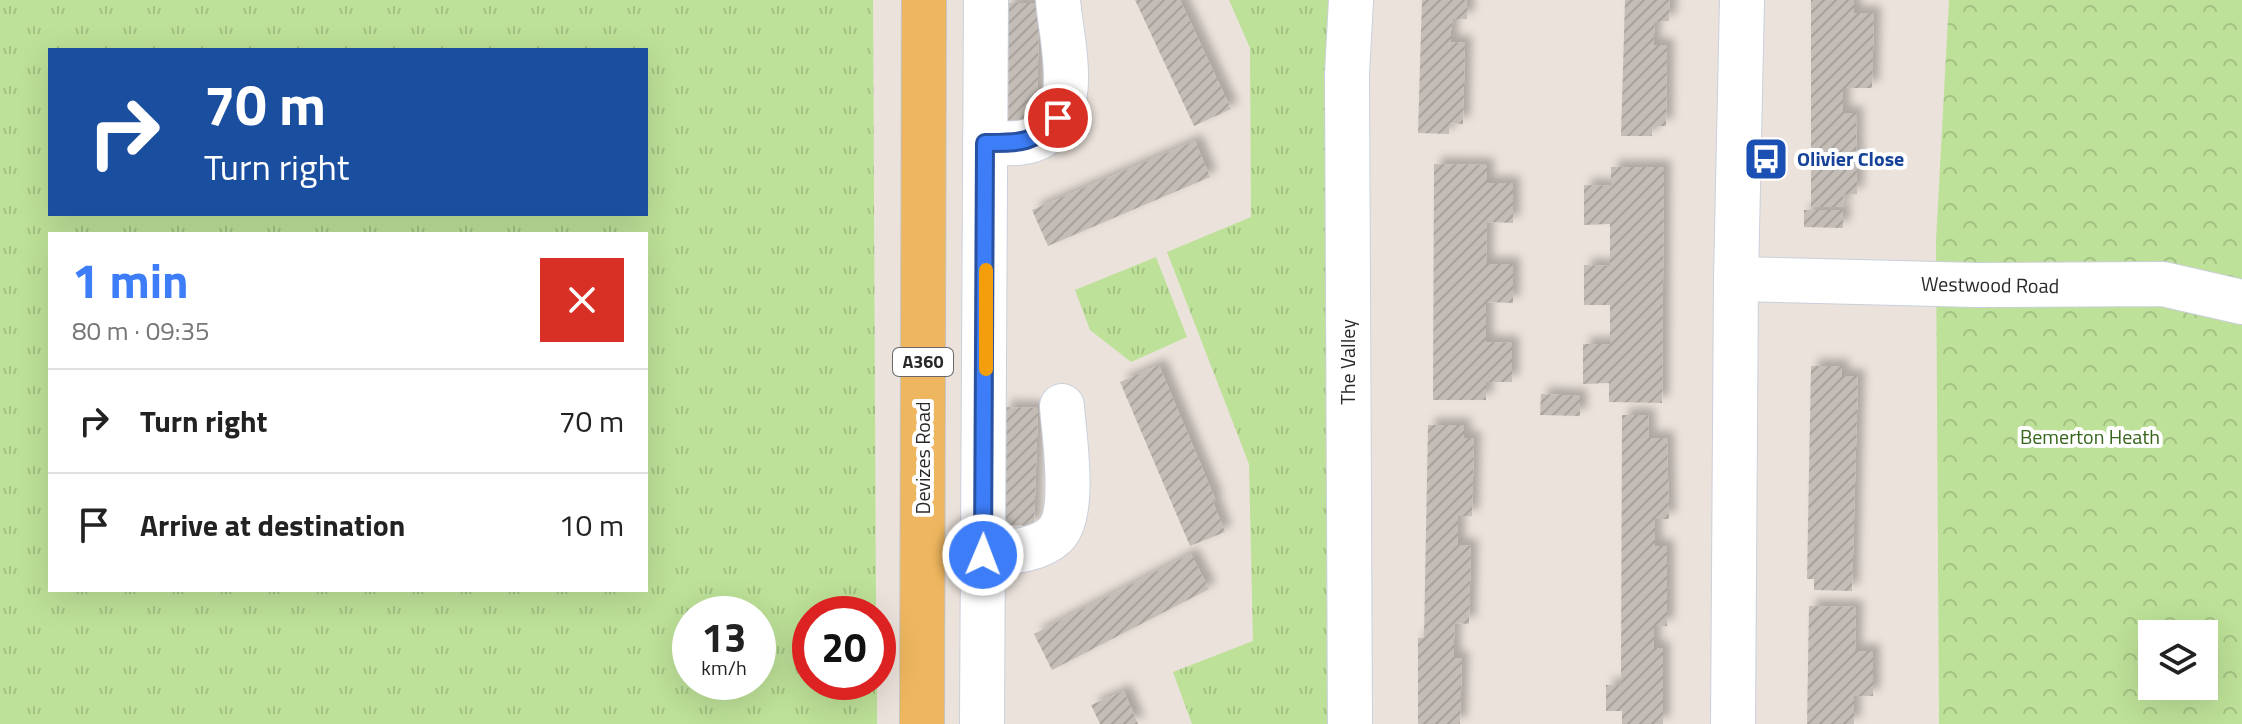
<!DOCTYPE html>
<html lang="en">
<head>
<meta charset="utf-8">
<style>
  :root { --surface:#fff; --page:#f6f6f6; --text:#222; --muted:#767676; --line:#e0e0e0; --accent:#3d7df7 }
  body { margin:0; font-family:"Titillium Web",sans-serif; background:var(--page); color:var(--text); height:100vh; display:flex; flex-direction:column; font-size:30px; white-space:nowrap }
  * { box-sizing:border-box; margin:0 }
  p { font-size:26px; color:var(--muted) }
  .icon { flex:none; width:44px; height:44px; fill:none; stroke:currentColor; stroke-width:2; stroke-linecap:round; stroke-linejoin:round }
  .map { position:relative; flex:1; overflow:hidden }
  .sheet { position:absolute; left:48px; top:232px; width:600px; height:360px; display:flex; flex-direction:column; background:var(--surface); border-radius:0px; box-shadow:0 8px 32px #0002 }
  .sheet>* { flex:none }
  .banner { position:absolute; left:48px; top:48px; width:600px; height:168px; border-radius:0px; box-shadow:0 8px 32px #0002; background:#1a4fa0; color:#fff; overflow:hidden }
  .buttons { position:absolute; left:2138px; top:620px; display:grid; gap:16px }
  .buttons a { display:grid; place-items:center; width:80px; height:80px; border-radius:0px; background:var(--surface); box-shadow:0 8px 32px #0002; font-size:40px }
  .speed { position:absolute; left:672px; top:596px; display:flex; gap:16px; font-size:40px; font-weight:700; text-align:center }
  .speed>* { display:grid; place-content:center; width:104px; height:104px; border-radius:50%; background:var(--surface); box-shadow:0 8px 32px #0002; line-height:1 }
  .speed small { font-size:20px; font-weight:400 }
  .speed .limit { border:12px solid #d22; background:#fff; color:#111 }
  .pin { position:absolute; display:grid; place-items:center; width:68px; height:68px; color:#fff; margin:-34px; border:4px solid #fff; border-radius:50%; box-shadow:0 2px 8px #0007 }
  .me { position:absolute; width:88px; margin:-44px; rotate:1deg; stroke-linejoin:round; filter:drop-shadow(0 0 6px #0008) }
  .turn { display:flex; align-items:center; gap:28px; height:168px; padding:0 24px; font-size:36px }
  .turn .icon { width:104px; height:104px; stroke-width:2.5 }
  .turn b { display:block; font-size:56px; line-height:68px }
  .round { display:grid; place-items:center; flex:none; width:84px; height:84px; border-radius:0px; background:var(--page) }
  .headline { display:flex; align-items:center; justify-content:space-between; height:136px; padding:0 24px }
  h1 { font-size:48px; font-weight:700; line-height:60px; color:var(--accent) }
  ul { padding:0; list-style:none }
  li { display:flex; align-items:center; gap:24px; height:104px; padding:0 24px; border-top:2px solid var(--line) }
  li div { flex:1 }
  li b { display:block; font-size:30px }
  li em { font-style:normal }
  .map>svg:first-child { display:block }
  .grass { fill:url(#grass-tufts); fill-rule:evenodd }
  .forest { fill:url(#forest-crowns); fill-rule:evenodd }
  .building { fill:url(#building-hatch); filter:url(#shadow) }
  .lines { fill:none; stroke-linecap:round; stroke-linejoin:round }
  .minor-casing { stroke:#cad0db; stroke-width:46 }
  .major-casing { stroke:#c3c3c3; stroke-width:46 }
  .minor { stroke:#fff; stroke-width:44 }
  .major { stroke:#eeb65e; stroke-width:44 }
  .route-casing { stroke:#2851a1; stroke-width:20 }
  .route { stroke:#3d7df7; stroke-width:14 }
  .slow { stroke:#f59e0b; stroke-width:14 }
  .labels { text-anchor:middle; stroke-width:8; stroke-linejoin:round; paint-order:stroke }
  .shield { fill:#fff; stroke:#696969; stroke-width:2 }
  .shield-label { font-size:18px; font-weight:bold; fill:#292929 }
  .transit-label { font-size:20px; font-weight:bold; fill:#164399; stroke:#fff; text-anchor:start }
  .street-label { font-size:20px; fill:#292929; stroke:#fff }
  .park-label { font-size:20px; fill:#36651b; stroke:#fff }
</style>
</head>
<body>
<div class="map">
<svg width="2242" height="724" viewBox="0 0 2242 724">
  <defs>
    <pattern id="grass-tufts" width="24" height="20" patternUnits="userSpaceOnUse" patternTransform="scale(2)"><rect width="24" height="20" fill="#bde198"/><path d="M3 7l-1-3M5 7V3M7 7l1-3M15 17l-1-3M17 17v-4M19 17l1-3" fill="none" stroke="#a2c183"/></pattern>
    <pattern id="forest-crowns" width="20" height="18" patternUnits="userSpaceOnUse" patternTransform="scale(2)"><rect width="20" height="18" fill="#bde198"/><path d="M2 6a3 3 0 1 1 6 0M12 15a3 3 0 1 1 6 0" fill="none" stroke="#a2c183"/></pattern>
    <pattern id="building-hatch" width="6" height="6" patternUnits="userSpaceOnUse" patternTransform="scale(2)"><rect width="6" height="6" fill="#c4bdb7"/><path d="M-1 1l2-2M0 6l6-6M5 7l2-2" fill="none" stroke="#a8a29d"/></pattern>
    <filter id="shadow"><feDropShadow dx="7" dy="-7" stdDeviation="4" flood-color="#0004"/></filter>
  </defs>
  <rect width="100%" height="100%" fill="#ebe2db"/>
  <!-- grass -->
  <g class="grass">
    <path d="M0,0H873L876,614H810V682H877V724H0ZM50,50H646V214H50ZM50,234H646V590H50ZM758,614V682H690V614Z"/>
    <polygon points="1229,0 1336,0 1331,724 1192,724 1173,672 1253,641 1249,464 1167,252 1251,217 1250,48"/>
    <polygon points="1156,257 1187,337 1131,362 1090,330 1075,290"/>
  </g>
  <!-- forest -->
  <path class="forest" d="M1949,0H2242V724H1939L1936,241ZM2152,634H2204V686H2152Z"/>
  <!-- building -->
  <g class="building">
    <polygon points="1135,0 1180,0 1231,109 1194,126"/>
    <polygon points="1422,0 1467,0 1467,19 1453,19 1451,31 1451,42 1465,43 1463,124 1449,123 1449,134 1418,133"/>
    <polygon points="1625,0 1670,0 1669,21 1655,22 1653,45 1667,45 1666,126 1652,126 1652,136 1621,136"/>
    <polygon points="1811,0 1854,0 1854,13 1874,13 1872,88 1843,88 1843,113 1856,113 1857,194 1843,194 1844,207 1811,207"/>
    <polygon points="1006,3 1039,3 1037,122 1005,121"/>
    <polygon points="1195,141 1210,177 1048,246 1032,210"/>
    <polygon points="1434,164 1487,165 1487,183 1513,183 1513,223 1487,222 1486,264 1513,264 1513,303 1486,302 1486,342 1512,343 1512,382 1486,382 1486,400 1433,400"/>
    <polygon points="1611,167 1664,167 1662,403 1609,402 1609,383 1583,384 1583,344 1610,344 1610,305 1584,305 1584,265 1610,266 1610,224 1584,225 1584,185 1611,186"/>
    <polygon points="1804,210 1843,210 1843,228 1804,227"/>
    <polygon points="1159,365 1216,501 1213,502 1225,532 1190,546 1120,382"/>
    <polygon points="1811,366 1842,366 1842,376 1858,376 1852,591 1814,590 1814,579 1807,579"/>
    <polygon points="1541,394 1580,396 1580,416 1540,415"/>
    <polygon points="1004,407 1038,408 1034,526 1000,525"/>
    <polygon points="1622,415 1648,415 1649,438 1667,438 1669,519 1655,519 1655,546 1667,546 1667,626 1654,626 1654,648 1663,648 1663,724 1622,724 1622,711 1606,711 1606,685 1621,685"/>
    <polygon points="1428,425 1464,425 1464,438 1474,438 1472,516 1458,516 1458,545 1471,546 1469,624 1455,623 1454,639 1454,658 1462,658 1460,724 1418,724 1418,638 1424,638"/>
    <polygon points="1191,554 1209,589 1052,670 1034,634"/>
    <polygon points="1809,606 1856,607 1855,651 1873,651 1873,696 1854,696 1854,724 1807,724"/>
    <polygon points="1124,691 1138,724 1100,724 1091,705"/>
  </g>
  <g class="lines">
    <!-- minor casing -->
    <g class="minor-casing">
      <g id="minor">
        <path d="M985,143C1003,143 1025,146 1041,136C1082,111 1061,39 1058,0"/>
        <polyline points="1736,279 1977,285 2163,284 2242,302"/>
        <path d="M983,555C1006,552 1037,552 1055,535C1077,514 1064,436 1062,406"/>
        <polyline points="982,724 986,0"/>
        <polyline points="1350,724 1347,74 1351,0"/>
        <polyline points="1733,724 1736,279 1742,0"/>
      </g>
    </g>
    <!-- major casing -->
    <g class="major-casing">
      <polyline id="major" points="922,724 924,0"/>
    </g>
    <!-- minor -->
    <use href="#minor" class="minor"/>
    <!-- major -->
    <use href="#major" class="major"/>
  </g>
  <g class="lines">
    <!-- route casing -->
    <g class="route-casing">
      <path id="route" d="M983,555L985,143C1020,143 1033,144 1058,118"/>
    </g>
    <!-- route -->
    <use href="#route" class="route"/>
    <!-- slow -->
    <polyline class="slow" points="986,270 986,369"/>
  </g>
  <!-- icons -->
  <defs>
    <g id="bus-square" transform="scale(2.3)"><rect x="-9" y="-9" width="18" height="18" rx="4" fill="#1a4fb4" stroke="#fff"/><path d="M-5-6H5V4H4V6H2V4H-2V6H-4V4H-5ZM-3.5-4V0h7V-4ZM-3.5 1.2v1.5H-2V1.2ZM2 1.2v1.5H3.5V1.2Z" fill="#fff"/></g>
  </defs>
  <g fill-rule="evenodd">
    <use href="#bus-square" x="1766" y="159"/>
  </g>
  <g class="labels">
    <!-- shield labels -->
    <rect class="shield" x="893" y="348" width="60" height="28" rx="6"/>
    <g class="shield-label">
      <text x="923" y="368">A360</text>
    </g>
    <!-- transit labels -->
    <g class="transit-label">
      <text x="1797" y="166">Olivier Close</text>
    </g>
    <!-- street labels -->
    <g class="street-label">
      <text transform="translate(1990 285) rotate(1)" y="7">Westwood Road</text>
      <text transform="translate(1348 362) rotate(-90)" y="7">The Valley</text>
      <text transform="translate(923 458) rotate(-90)" y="7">Devizes Road</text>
    </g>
    <!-- park labels -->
    <g class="park-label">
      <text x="2090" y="444">Bemerton Heath</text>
    </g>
  </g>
</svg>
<div class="buttons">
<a><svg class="icon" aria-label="layers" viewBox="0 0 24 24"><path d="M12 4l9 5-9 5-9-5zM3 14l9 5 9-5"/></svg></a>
</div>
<div class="speed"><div>13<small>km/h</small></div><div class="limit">20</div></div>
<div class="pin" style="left:1058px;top:118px;background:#d93025"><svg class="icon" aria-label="arrive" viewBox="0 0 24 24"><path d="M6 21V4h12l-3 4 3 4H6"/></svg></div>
<svg class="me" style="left:983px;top:555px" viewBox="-20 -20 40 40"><circle r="17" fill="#3d7df7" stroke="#fff" stroke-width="3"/><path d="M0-11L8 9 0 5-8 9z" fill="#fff"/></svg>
<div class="banner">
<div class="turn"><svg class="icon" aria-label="right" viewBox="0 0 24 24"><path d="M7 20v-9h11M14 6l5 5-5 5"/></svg><div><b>70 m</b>Turn right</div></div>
</div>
<section class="sheet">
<div class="headline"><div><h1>1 min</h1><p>80 m · 09:35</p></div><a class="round" style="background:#d93025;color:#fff"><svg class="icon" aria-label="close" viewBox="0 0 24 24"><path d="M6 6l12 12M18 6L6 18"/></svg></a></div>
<ul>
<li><svg class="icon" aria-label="right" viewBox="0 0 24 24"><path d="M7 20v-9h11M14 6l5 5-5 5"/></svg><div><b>Turn right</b></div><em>70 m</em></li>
<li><svg class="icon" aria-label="arrive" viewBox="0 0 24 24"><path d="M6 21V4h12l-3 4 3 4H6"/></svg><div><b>Arrive at destination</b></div><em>10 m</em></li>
</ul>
</section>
</div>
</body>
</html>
